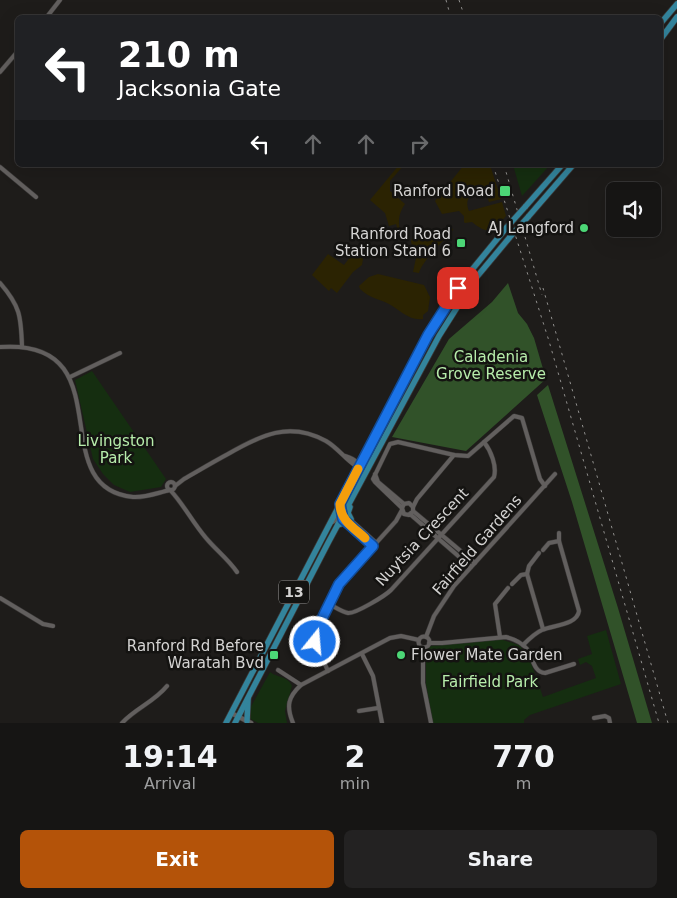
<!DOCTYPE html>
<html lang="en">
<head>
<meta charset="utf-8">
<style>
  :root { --surface:#161514; --page:#232222; --text:#f1f3f6; --muted:#9e9fa0; --line:#353434; --accent:#b45309 }
  body { margin:0; font-family:"DejaVu Sans",sans-serif; background:var(--page); color:var(--text); height:100vh; display:flex; flex-direction:column; font-size:19px; white-space:nowrap }
  * { box-sizing:border-box; margin:0 }
  p { font-size:16px; color:var(--muted) }
  .icon { flex:none; width:28px; height:28px; fill:none; stroke:currentColor; stroke-width:2; stroke-linecap:round; stroke-linejoin:round }
  .map { position:relative; height:723px; overflow:hidden }
  .drawer { display:flex; flex-direction:column; background:var(--surface); flex:1 }
  .drawer>* { flex:none }
  .banner { position:absolute; left:15px; top:15px; width:648px; height:152px; border-radius:8px; box-shadow:0 5px 20px #0002,0 0 0 1px var(--line); background:#202124; color:#fff; overflow:hidden }
  .fabs { position:absolute; left:606px; top:182px; display:grid; gap:10px }
  .fabs a { display:grid; place-items:center; width:55px; height:55px; border-radius:8px; background:var(--surface); box-shadow:0 5px 20px #0002,0 0 0 1px var(--line); font-size:25px }
  .pin { position:absolute; display:grid; place-items:center; width:42px; height:42px; color:#fff; margin:-21px; border-radius:10px; box-shadow:0 2px 8px #0006 }
  .me { position:absolute; width:55px; margin:-28px; rotate:17deg; stroke-linejoin:round; filter:drop-shadow(0 0 4px #0008) }
  .turn { display:flex; align-items:center; gap:18px; height:105px; padding:0 20px; font-size:22px }
  .turn .icon { width:65px; height:65px; stroke-width:2.5 }
  .turn b { display:block; font-size:35px; line-height:42px }
  .lanes { display:flex; align-items:center; height:48px; padding:0 20px; background:#0003; justify-content:center; gap:25px; direction:ltr }
  .lanes .off { opacity:.35 }
  .eta { display:flex; justify-content:space-evenly; align-items:center; height:85px; text-align:center }
  .eta b { font-size:30px; font-weight:700; line-height:35px }
  .button { display:flex; gap:10px; margin-top:auto; padding:10px 20px }
  .button a { flex:1; height:58px; border-radius:8px; background:var(--accent); color:#fff; font-size:20px; font-weight:700; line-height:58px; text-align:center }
  .button a+a { background:var(--page); color:var(--text) }
  .map>svg:first-child { display:block }
  .green { fill:#152e10 }
  .forest { fill:#315229 }
  .sand { fill:#2b2302 }
  .lines { fill:none; stroke-linecap:round; stroke-linejoin:round }
  .minor-casing { stroke:#393736; stroke-width:5 }
  .tertiary-casing { stroke:#393736; stroke-width:5.5 }
  .primary-casing { stroke:#393736; stroke-width:7 }
  .minor { stroke:#625f5e; stroke-width:4 }
  .tertiary { stroke:#625f5e; stroke-width:4.5 }
  .primary { stroke:#33849c; stroke-width:5.5 }
  .rail { stroke:#91908e; stroke-width:1; stroke-dasharray:2.5 5; stroke-linecap:butt }
  .primary-bridge-casing { stroke:#393736; stroke-width:7; stroke-linecap:butt }
  .primary-bridge { stroke:#33849c; stroke-width:5.5 }
  .route-casing { stroke:#114b97; stroke-width:12 }
  .route { stroke:#1a73e8; stroke-width:9 }
  .slow { stroke:#f59e0b; stroke-width:9 }
  .poi-dot { fill:#4cd676; stroke:#141311; stroke-width:2 }
  .labels { text-anchor:middle; stroke-width:5; stroke-linejoin:round; paint-order:stroke }
  .shield { fill:#141311; stroke:#9a9998; stroke-width:1 }
  .shield-label { font-size:14px; font-weight:bold; fill:#d4d3d2 }
  .poi-label { font-size:15px; fill:#d4d3d2; stroke:#141311; text-anchor:end }
  .park-label { font-size:15px; fill:#b7edab; stroke:#141311 }
  .street-label { font-size:15px; fill:#d4d3d2; stroke:#141311 }
</style>
</head>
<body>
<div class="map">
<svg width="677" height="723" viewBox="0 0 677 723">
  <rect width="100%" height="100%" fill="#1e1c1a"/>
  <!-- green -->
  <g class="green">
    <polygon points="513,165 550,165 522,196"/>
    <polygon points="92,371 166,479 161,487 130,492 114,485 103,474 93,459 75,380"/>
    <polygon points="606,630 621,684 530,715 524,720 524,723 433,723 426,684 426,649 431,646 500,639 519,645 525,652 531,663 543,697 596,678 592,666 586,662 580,665 578,659 592,654 587,636"/>
    <path d="M270,672C278,678 288,676 292,686L285,711L287,723H258L249,718L248,712Z"/>
  </g>
  <!-- forest -->
  <g class="forest">
    <polygon points="508,283 518,313 527,324 534,338 546,379 466,451 392,437 449,339 492,302"/>
    <polygon points="548,385 618,608 652,723 637,723 572,502 537,395"/>
  </g>
  <!-- sand -->
  <g class="sand">
    <path d="M399,165H404L390,181V191L405,204C398,214 397,224 402,236L400,237L396,224L389,226L385,213L370,200Z"/>
    <path d="M464,165H490L501,199L489,202L485,191L483,189C471,193 464,198 469,211L502,202L506,216C493,231 489,236 472,222L465,223L464,222V216L459,211L442,214L435,201Z"/>
    <path d="M452,228L453,230C444,240 422,261 419,273L413,272L416,258L411,242L412,238L422,235H429L433,232Z"/>
    <polygon points="354,252 363,259 362,265 353,272 337,293 331,288 329,291 312,275 328,254 344,265"/>
    <path d="M378,274L424,285L430,297L428,311L423,315V319C409,321 400,310 389,304C377,298 371,299 360,289L359,286L369,277Z"/>
  </g>
  <g class="lines">
    <!-- minor casing -->
    <g class="minor-casing">
      <g id="minor">
        <polyline points="46,18 60,0"/>
        <polyline points="0,72 18,51"/>
        <polyline points="0,167 36,197"/>
        <path d="M0,283C20,306 21,316 22,346"/>
        <path d="M0,347C126,338 41,488 133,497C145,498 157,493 170,490"/>
        <polyline points="70,377 120,353"/>
        <path d="M345,456C356,459 362,465 363,476"/>
        <polyline points="375,474 378,482 404,504"/>
        <circle cx="171" cy="486" r="4"/>
        <path d="M175,486L184,479C198,471 213,462 228,454C261,435 289,421 326,441C338,448 345,459 356,466H363L370,460"/>
        <path d="M171,491C184,505 193,523 206,538C216,550 228,559 237,572"/>
        <polyline points="413,507 417,499 454,455"/>
        <polyline points="402,508 404,504 409,503 413,507 413,511 409,515 404,514 402,508 375,482 373,479 390,444 398,442 454,455 468,456 514,416 522,418 540,479 545,486"/>
        <polyline points="413,511 475,563"/>
        <polyline points="410,514 471,567"/>
        <polyline points="543,550 549,543 559,541"/>
        <polyline points="539,553 529,566 527,574 543,629"/>
        <polyline points="512,584 521,575 527,574"/>
        <polyline points="0,598 43,624 53,626"/>
        <path d="M329,604C335,607 342,612 348,613C355,614 385,596 391,590L494,477C497,466 491,451 484,442"/>
        <circle cx="424" cy="642" r="5.5"/>
        <polyline points="426,637 434,616 454,586 555,474"/>
        <polyline points="500,637 495,604 508,588"/>
        <path d="M429,643H442L506,637C514,639 521,642 527,649C533,657 533,672 545,673L574,664"/>
        <path d="M523,645C529,639 535,633 542,630C554,625 577,625 579,611L559,541V533"/>
        <polyline points="423,648 423,683 431,723"/>
        <polyline points="362,654 373,676 382,723"/>
        <polyline points="278,670 301,685"/>
        <polyline points="328,671 315,642 316,631 339,584 396,521 402,510"/>
        <polyline points="359,711 378,708"/>
        <polyline points="594,718 605,716 609,718 610,723"/>
        <path d="M122,723C136,708 154,702 167,686"/>
        <path d="M293,723C286,706 288,697 301,685L390,638L401,636L419,640"/>
      </g>
    </g>
    <!-- tertiary casing -->
    <g class="tertiary-casing">
      <g id="tertiary">
        <polyline points="332,522 342,516 347,517 376,543"/>
        <polyline points="350,525 373,546"/>
        <polyline points="231,713 251,723"/>
      </g>
    </g>
    <!-- primary casing -->
    <g class="primary-casing">
      <g id="primary">
        <polyline points="660,24 677,4"/>
        <polyline points="660,40 677,17"/>
        <polyline points="525,207 562,165"/>
        <polyline points="528,217 573,165"/>
        <polyline points="350,507 348,513 351,519"/>
        <polyline points="338,525 344,523 352,527"/>
        <polyline points="247,721 248,699"/>
        <polyline points="226,723 428,335 457,288 507,227"/>
        <polyline points="235,723 328,543 439,336 475,279 510,237"/>
      </g>
    </g>
    <!-- minor -->
    <use href="#minor" class="minor"/>
    <!-- tertiary -->
    <use href="#tertiary" class="tertiary"/>
    <!-- primary -->
    <use href="#primary" class="primary"/>
    <!-- rail -->
    <g class="rail">
      <polyline points="446,0 451,18"/>
      <polyline points="459,0 465,18"/>
      <polyline points="493,165 549,341 659,723"/>
      <polyline points="504,165 542,295"/>
      <polyline points="543,288 668,723"/>
    </g>
    <!-- primary-bridge casing -->
    <g class="primary-bridge-casing">
      <g id="primary-bridge">
        <polyline points="507,227 525,207"/>
        <polyline points="510,237 528,217"/>
      </g>
    </g>
    <!-- primary-bridge -->
    <use href="#primary-bridge" class="primary-bridge"/>
  </g>
  <g class="lines">
    <!-- route casing -->
    <g class="route-casing">
      <polyline id="route" points="315,642 316,631 339,584 373,546 343,519 340,504 428,335 458,288"/>
    </g>
    <!-- route -->
    <use href="#route" class="route"/>
    <!-- slow -->
    <path class="slow" d="M358,469L340,504C340,520 354,528 365,538"/>
  </g>
  <!-- markers -->
  <g class="poi-dot">
    <rect x="499" y="185" width="12" height="12" rx="2.5"/>
    <circle cx="584" cy="228" r="5"/>
    <rect x="456" y="238" width="10" height="10" rx="2.5"/>
    <rect x="269" y="650" width="10" height="10" rx="2.5"/>
    <circle cx="401" cy="655" r="5"/>
  </g>
  <g class="labels">
    <!-- shield labels -->
    <rect class="shield" x="279" y="580.5" width="30" height="23" rx="4"/>
    <g class="shield-label">
      <text x="294" y="597">13</text>
    </g>
    <!-- poi labels -->
    <g class="poi-label">
      <text x="494" y="196">Ranford Road</text>
      <text x="574" y="233">AJ Langford</text>
      <text x="451" y="239">Ranford Road<tspan x="451" dy="17">Station Stand 6</tspan></text>
      <text x="264" y="651">Ranford Rd Before<tspan x="264" dy="17">Waratah Bvd</tspan></text>
      <text x="411" y="660" text-anchor="start">Flower Mate Garden</text>
    </g>
    <!-- park labels -->
    <g class="park-label">
      <text x="491" y="362">Caladenia<tspan x="491" dy="17">Grove Reserve</tspan></text>
      <text x="116" y="446">Livingston<tspan x="116" dy="17">Park</tspan></text>
      <text x="490" y="687">Fairfield Park</text>
    </g>
    <!-- street labels -->
    <g class="street-label">
      <text transform="translate(422 537) rotate(-47)" y="5">Nuytsia Crescent</text>
      <text transform="translate(477 545) rotate(-49)" y="5">Fairfield Gardens</text>
    </g>
  </g>
</svg>
<div class="fabs">
<a><svg class="icon" aria-label="sound" viewBox="0 0 24 24"><path d="M4 9h4l5-4v14l-5-4H4zM17 9q2 3 0 6"/></svg></a>
</div>
<div class="pin" style="left:458px;top:288px;background:#d93025"><svg class="icon" aria-label="arrive" viewBox="0 0 24 24"><path d="M6 21V4h12l-3 4 3 4H6"/></svg></div>
<svg class="me" style="left:315px;top:642px" viewBox="-20 -20 40 40"><circle r="17" fill="#1a73e8" stroke="#fff" stroke-width="3"/><path d="M0-11L8 9 0 5-8 9z" fill="#fff"/></svg>
<div class="banner">
<div class="turn"><svg class="icon" aria-label="left" viewBox="0 0 24 24"><path d="M17 20v-9H6M10 6l-5 5 5 5"/></svg><div><b>210 m</b>Jacksonia Gate</div></div>
<div class="lanes"><svg class="icon" aria-label="left" viewBox="0 0 24 24"><path d="M17 20v-9H6M10 6l-5 5 5 5"/></svg><svg class="icon off" aria-label="ahead" viewBox="0 0 24 24"><path d="M12 20V5M6 11l6-6 6 6"/></svg><svg class="icon off" aria-label="ahead" viewBox="0 0 24 24"><path d="M12 20V5M6 11l6-6 6 6"/></svg><svg class="icon off" aria-label="right" viewBox="0 0 24 24"><path d="M7 20v-9h11M14 6l5 5-5 5"/></svg></div>
</div>
</div>
<section class="drawer">
<div class="eta">
<div><b>19:14</b><p>Arrival</p></div>
<div><b>2</b><p>min</p></div>
<div><b>770</b><p>m</p></div>
</div>
<div class="button"><a>Exit</a><a>Share</a></div>
</section>
</body>
</html>
